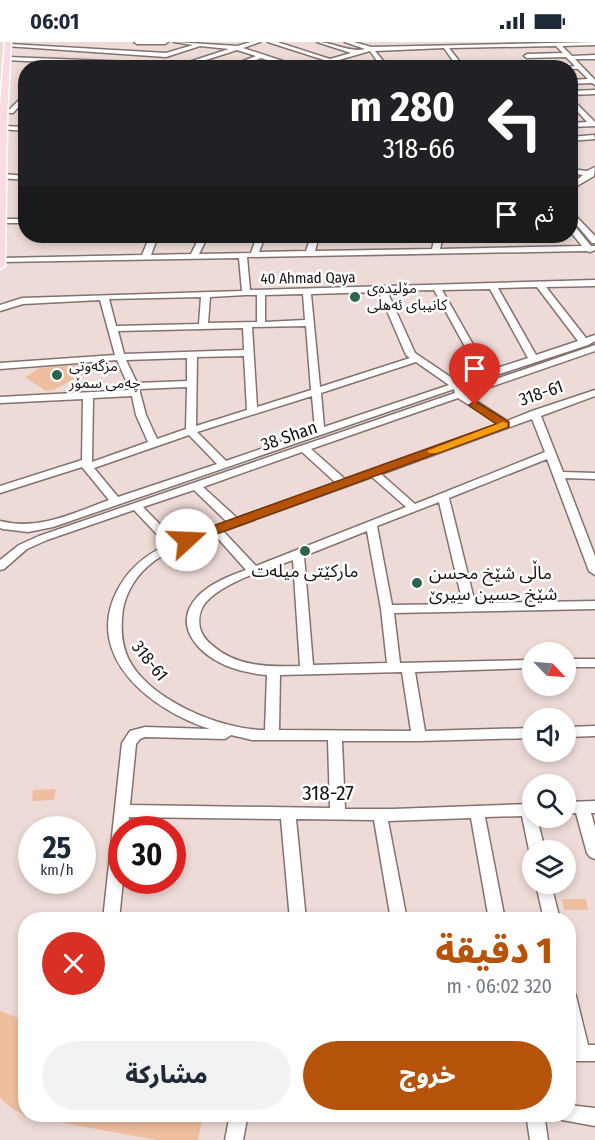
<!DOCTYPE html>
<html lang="ar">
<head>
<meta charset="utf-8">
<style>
  :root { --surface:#fff; --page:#f2f2f3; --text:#1f2937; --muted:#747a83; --accent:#b45309 }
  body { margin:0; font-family:"Fira Sans Condensed","Noto Sans Arabic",sans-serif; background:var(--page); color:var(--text); direction:rtl; height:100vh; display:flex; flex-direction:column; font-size:22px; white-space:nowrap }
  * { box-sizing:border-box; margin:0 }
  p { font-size:20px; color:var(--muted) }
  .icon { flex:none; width:33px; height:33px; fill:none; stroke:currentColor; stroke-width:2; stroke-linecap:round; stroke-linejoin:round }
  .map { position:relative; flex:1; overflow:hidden; direction:ltr }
  .panel { position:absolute; left:18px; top:870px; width:558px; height:210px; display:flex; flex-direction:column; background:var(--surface); border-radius:24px; box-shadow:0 3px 9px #0003; direction:rtl }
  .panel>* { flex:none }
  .banner { position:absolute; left:18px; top:18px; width:560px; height:183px; border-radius:24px; box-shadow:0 3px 9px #0003; direction:rtl; background:#202124; color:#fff; overflow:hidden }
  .needle { width:39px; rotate:115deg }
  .controls { position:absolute; left:522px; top:600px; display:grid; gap:12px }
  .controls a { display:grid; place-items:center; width:54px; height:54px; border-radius:50%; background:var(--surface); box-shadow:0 3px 9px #0003; font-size:30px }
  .speed { position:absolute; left:18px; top:774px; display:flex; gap:12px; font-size:30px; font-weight:700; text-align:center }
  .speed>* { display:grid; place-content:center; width:78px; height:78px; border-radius:50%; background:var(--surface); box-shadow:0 3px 9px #0003; line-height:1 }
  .speed small { font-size:15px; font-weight:400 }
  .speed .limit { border:9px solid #d22; background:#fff; color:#111 }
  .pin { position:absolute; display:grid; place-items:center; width:51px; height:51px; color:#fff; margin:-62px -26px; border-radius:50% 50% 50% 0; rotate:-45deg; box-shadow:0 0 6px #0007 }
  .pin .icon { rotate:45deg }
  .me { position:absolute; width:66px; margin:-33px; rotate:70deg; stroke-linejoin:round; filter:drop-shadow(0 0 4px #0008) }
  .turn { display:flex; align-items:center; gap:21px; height:126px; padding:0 24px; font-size:27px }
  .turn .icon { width:78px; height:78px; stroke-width:2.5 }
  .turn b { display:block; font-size:42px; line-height:51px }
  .then { display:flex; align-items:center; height:57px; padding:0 24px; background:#0003; gap:12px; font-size:22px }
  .round { display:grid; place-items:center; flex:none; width:63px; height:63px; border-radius:32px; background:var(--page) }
  .summary { display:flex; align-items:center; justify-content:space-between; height:102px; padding:0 24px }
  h1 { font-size:36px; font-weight:800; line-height:45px; color:var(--accent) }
  .cta { display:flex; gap:12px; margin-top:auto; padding:12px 24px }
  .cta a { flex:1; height:69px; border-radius:36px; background:var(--accent); color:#fff; font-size:24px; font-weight:800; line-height:69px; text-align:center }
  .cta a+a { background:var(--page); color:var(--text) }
  .status { display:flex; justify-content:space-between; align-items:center; height:42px; padding:0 30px; background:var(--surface); direction:ltr }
  .status svg { height:16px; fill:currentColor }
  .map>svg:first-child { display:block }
  .building { fill:#eebf9f }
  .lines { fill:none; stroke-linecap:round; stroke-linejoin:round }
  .minor-casing { stroke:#83726e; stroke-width:3 }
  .major-casing { stroke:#fff; stroke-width:3 }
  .minor { fill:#fff; fill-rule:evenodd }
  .major { fill:#f9dce2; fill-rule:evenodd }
  .route { fill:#b45309; stroke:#753606; stroke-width:1.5 }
  .slow { fill:#f59e0b }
  .poi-dot { fill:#2c654c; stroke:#fff; stroke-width:2 }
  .labels { text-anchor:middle; stroke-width:5; stroke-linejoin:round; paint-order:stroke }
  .far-street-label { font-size:15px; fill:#191312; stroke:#fff }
  .far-poi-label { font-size:15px; fill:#191312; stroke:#fff; text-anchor:start }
  .street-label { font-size:18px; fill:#191312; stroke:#fff }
  .poi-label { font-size:18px; fill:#191312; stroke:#fff }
  .near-street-label { font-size:21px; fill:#191312; stroke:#fff }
</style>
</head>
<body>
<div class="status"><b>06:01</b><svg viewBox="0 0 49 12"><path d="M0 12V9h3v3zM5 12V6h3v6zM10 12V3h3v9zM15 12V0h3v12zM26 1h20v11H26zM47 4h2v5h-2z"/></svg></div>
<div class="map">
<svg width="595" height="1098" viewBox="0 0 595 1098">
  <rect width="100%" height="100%" fill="#eedbd7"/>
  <!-- building -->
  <g class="building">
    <polygon points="91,322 98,326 53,348 46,349 25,335 40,326"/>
    <polygon points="56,747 54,758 32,759 33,748"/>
    <polygon points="562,857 586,857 588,868 564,868"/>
    <polygon points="0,969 26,979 26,1074 11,1066 0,1056"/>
    <polygon points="37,1072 203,1072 198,1098 157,1098 36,1076"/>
  </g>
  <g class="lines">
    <!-- minor casing -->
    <g class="minor-casing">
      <g id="minor">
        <polygon points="134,0 168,0 165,2 137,2"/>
        <path d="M174,0L237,4L251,0H260L243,6L301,25L324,18L268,0H277L330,17L351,11L317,0C333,0 350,11 365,7L345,0H354L371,5L595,0V3L562,4L572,14L595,13V17H575L595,38V43L592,41L570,42V38L588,37L578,27L560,26L575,24L566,15L527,16L524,14L527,12L563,11L556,4L449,6L463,24L533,20L536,22L502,26H458L444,6L375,9L389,26H383L380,22L367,26H357L377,19L370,9L311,26H291L261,16L235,26H225L256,14L237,8L181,26H170L229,7L200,4L166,15L6,4L9,2L166,11L193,3Z"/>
        <polygon points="8,15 158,21 167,26 6,18"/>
        <polygon points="595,48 595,52 570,53 570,49"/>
        <polygon points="26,51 26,57 13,71 3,71 3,69 9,68"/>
        <polygon points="570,55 595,80 595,84 570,85 570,81 587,80 570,61"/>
        <polygon points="3,84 26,85 26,89 1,87 0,86"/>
        <polygon points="594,93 595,97 570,99 570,95"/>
        <polygon points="595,125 594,134 570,148 570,143 583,133 570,131 570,127 587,129"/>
        <polygon points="3,132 26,134 26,138 0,136 0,133"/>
        <polygon points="570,168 595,194 595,201 592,201 570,175"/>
        <polygon points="3,177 26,177 26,181 0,181 0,178"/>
        <path d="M570,182H573L591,204H595V208L590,210L586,209L247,215L250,248L595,238V244L546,245L586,296L595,293V299L588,303L463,344L464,348L595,303V309L467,353L507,379L532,369L595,348V354L541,374L563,430L595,431V437L565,436L595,514V533L589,529L547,417L449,456L475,561L595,559V567L394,571L400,621L532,618V626L415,630L425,689L532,686V696L419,699H342L345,767H393L532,762V776H537L545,808H532V813L529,808L522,774L485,775L505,878H489L471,776L388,779L407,878H391L374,778L296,777L306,878H290L281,777L129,775L128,788H122L123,838L119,878H103L122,701L130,689L145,685L210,687C153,669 83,616 117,549C128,527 145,513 167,503L134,468L47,498L27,507L4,527L0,528V518L19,503L39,494L455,351L454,347L53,485L28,490L3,487L0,486V479C39,489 73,471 109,458L82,425L0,451V444L82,418L83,357L0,361V355L130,348L117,318L0,327V321L115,313L100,258L23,262L0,269V263L22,256L242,249L239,216L1,220L0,216L142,213L150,194H158L151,213L191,212L200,194H208L199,212L251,211L257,194H265L259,210L306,209L311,194H319L315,209L432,207L435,194H443L440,207L582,204L570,189ZM537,245L578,299L536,313L498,246ZM490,247L528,316L488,329L442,248ZM434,248L480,332L458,340L415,311L387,249ZM379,250L406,313L410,316L320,345L311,252ZM303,252L305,278L265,280V253ZM246,253H257V280L208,281L210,255ZM201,255L199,282L116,284L109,257ZM306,284L311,348L257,365L252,285ZM243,286L244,308L124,312L118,289ZM244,314L247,368L196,384L197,315ZM187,316V339L137,341L126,318ZM416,320L449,343L324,385L321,351ZM187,345L186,387L157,397L146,373L139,347ZM132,354L136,373L148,400L92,420L93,356ZM312,354L315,388L226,419L197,390ZM458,356L499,382L345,437L311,407ZM532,377L545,410L415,462L381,432ZM189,393L217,422L118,455L94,426ZM302,410L336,441L237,476L203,445ZM372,435L406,465L256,524L223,489ZM194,448L227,480L176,499L143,465ZM439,460L463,562L392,563L377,484ZM367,489L381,567L387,621L313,623L304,514ZM214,492L246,528C229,534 211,541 198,554C171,583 198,612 227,624C240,629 254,632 267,633L265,688C222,688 148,658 128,616C122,603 121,591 122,576C123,556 133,537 148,524C166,508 191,500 214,492ZM293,518L300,624C270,625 237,625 213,604C207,599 202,594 200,586C198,577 200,567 206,560C225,539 266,528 293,518ZM402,630L411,689L279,688L280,633ZM231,693L252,698H328L330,766L130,763L136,702L140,697L145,695L225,697Z"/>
        <rect x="566" y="617" width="29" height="8"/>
        <polygon points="595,684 595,694 566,695 566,685"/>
        <polygon points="595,759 595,771 591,771 595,785 595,817 590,815 587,811 576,771 566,772 566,760"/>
        <polygon points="536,842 551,842 560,878 544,878"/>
        <polygon points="568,947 574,949 576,954 588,1003 595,1003 595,1019 568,1019 568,1003 570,1003 568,994"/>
        <polygon points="568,1063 595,1066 595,1084 562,1078 559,1072 568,1072"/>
        <polygon points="230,1072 248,1072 243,1098 225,1098"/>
        <polygon points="526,1072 544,1072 548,1098 530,1098"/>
      </g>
    </g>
    <!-- major casing -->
    <g class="major-casing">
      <polygon id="major" points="5,0 11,0 7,78 5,224 0,227 0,64"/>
    </g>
    <!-- minor -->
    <use href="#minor" class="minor"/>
    <!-- major -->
    <use href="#major" class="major"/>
  </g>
  <!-- route -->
  <polygon class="route" points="475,359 509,380 509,385 192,501 182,501 181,498 182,495 496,382 471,365 469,363"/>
  <!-- slow -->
  <polygon class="slow" points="503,380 507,381 507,385 437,411 429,411 427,409"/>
  <!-- markers -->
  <g class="poi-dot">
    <circle cx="355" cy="255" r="6"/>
    <circle cx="57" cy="333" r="6"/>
    <circle cx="305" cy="509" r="6"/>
    <circle cx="417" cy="541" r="6"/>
  </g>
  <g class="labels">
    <!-- far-street labels -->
    <g class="far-street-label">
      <text transform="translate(308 236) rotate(-1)" y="5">40 Ahmad Qaya</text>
    </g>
    <!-- far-poi labels -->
    <g class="far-poi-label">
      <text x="367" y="251">مۆلیدەی<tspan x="367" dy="17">کانیبای ئەهلی</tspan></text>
      <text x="69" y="329">مزگەوتی<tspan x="69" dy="17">چەمی سمۆر</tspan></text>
    </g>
    <!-- street labels -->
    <g class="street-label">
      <text transform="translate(541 351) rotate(-19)" y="6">318-61</text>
      <text transform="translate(289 394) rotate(-19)" y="6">38 Shan</text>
      <text transform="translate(150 619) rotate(51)" y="6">318-61</text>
    </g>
    <!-- poi labels -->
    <g class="poi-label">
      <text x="305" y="535">مارکێتی میلەت</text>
      <text x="429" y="537" text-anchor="start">ماڵی شێخ محسن<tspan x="429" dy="21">شێخ حسین سیرێ</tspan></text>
    </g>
    <!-- near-street labels -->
    <g class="near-street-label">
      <text x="328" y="758">318-27</text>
    </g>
  </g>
</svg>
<div class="controls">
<a><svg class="needle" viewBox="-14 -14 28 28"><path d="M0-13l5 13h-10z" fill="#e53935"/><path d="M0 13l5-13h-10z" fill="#747a83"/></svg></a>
<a><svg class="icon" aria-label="sound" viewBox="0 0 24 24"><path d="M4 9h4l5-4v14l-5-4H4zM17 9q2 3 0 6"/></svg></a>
<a><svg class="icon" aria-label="search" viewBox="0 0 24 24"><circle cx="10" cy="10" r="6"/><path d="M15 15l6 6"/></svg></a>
<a><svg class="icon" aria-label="layers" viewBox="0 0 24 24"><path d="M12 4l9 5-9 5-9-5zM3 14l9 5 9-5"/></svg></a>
</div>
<div class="speed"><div>25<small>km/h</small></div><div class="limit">30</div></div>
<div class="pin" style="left:475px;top:363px;background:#d93025"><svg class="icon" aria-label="arrive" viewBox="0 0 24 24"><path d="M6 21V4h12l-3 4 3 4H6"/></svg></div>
<svg class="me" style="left:187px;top:498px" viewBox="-20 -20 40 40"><circle r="19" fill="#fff"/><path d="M0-13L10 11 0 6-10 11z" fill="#b45309"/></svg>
<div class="banner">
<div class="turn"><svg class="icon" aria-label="left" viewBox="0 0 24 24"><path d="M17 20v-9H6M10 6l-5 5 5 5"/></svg><div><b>280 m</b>318-66</div></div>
<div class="then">ثم<svg class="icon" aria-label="arrive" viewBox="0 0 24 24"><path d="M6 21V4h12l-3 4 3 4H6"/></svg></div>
</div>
<section class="panel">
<div class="summary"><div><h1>1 دقيقة</h1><p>320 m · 06:02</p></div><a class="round" style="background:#d93025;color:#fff"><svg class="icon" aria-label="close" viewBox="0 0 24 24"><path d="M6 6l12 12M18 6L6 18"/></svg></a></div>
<div class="cta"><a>خروج</a><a>مشاركة</a></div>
</section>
</div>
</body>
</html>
